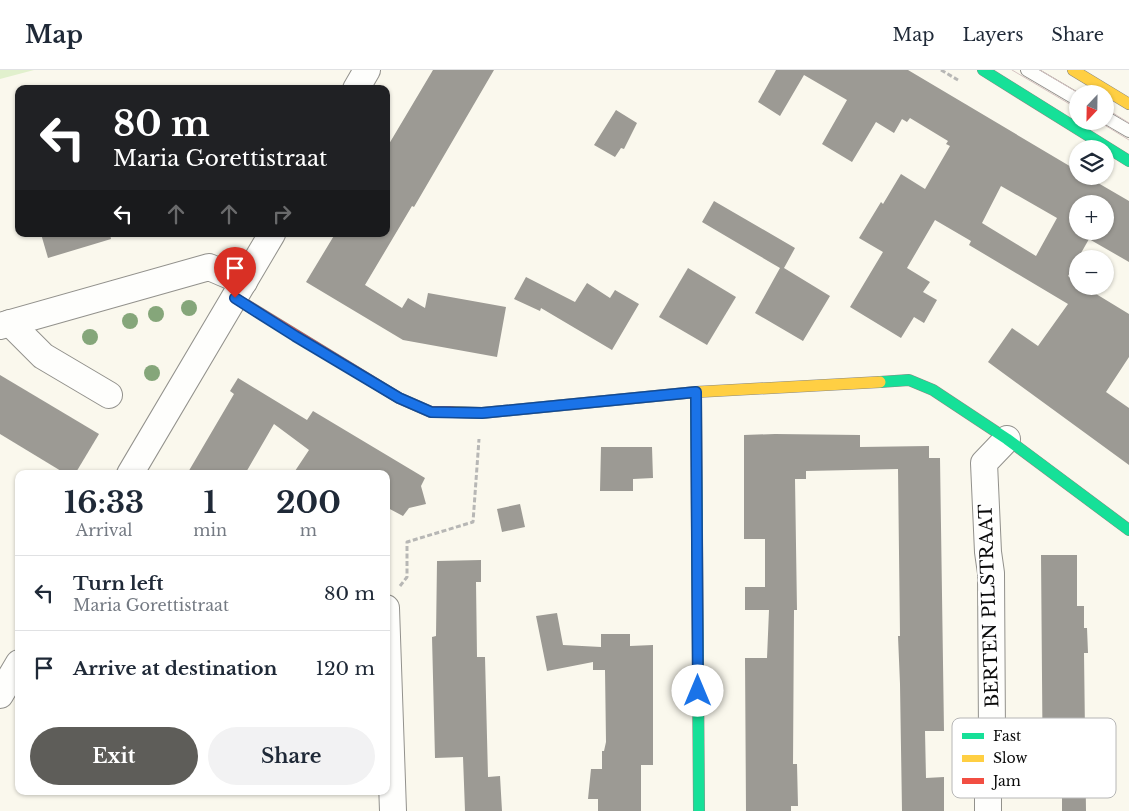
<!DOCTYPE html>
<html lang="en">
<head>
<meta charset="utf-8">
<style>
  :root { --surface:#fff; --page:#f2f2f3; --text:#1f2937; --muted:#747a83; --line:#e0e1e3; --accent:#5e5d59 }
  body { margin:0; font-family:"Libre Baskerville",serif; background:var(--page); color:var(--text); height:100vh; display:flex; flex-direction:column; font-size:19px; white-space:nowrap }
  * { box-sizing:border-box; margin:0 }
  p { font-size:16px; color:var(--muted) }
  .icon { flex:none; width:28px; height:28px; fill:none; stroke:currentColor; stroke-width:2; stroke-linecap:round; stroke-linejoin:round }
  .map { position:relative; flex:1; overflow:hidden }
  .side { position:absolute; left:15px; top:400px; width:375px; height:325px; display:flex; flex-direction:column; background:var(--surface); border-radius:10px; box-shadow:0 1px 4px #0004 }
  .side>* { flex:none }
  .hud { position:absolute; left:15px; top:15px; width:375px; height:152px; border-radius:10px; box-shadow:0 1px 4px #0004; background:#202124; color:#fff; overflow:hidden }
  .needle { width:32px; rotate:202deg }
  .buttons { position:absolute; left:1069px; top:15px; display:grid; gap:10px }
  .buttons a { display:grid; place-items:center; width:45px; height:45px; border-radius:50%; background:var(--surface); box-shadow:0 1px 4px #0004; font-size:25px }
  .pin { position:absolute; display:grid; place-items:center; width:42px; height:42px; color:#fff; margin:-51px -21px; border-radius:50% 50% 50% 0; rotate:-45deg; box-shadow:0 0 5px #0007 }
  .pin .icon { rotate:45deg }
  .me { position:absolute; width:55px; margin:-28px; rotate:0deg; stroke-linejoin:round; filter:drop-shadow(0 0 4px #0008) }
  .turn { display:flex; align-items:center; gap:18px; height:105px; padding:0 15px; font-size:22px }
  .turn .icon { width:65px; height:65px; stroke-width:2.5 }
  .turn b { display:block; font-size:35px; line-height:42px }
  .lanes { display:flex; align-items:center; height:48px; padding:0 15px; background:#0003; justify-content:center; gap:25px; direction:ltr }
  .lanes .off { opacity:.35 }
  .eta { display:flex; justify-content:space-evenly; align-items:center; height:85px; text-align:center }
  .eta b { font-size:30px; font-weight:700; line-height:35px }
  .primary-button { display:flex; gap:10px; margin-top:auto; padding:10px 15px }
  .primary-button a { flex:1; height:58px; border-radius:30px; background:var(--accent); color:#fff; font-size:20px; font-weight:700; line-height:58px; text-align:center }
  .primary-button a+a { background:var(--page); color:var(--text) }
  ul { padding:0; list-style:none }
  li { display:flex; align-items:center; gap:15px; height:75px; padding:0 15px; border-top:1px solid var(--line) }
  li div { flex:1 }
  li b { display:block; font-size:19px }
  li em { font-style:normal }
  header { display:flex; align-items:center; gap:30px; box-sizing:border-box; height:70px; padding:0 25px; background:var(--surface); border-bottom:1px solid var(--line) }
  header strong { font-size:24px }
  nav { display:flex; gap:28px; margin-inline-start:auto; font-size:18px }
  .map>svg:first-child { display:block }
  .green { fill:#e1f0cd }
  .building { fill:#9c9a94; fill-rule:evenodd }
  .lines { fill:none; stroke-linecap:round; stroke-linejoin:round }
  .lane-casing { stroke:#92918c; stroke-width:14 }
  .street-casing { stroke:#92918c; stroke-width:28 }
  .fast-casing { stroke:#898883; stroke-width:12 }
  .slow-casing { stroke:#898883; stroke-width:12 }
  .jam-casing { stroke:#898883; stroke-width:12 }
  .path { stroke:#b7b7b5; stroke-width:3; stroke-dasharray:5 2.5; stroke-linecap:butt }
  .lane { stroke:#fefefc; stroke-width:12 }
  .street { stroke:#fefefc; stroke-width:26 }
  .fast { stroke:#16e098; stroke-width:11 }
  .slow { stroke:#ffcf43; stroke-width:11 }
  .jam { stroke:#f24e42; stroke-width:11 }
  .tram { stroke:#d6c3c2; stroke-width:1 }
  .tree { fill:#85a67a }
  .route-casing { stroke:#114b97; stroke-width:12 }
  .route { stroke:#1a73e8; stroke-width:9 }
  .labels { text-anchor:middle; stroke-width:5; stroke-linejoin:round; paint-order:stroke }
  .street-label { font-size:18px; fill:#0a0a0a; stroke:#fff }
  .key { fill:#fff; stroke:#b6b6b6; stroke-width:1 }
  .key-label { font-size:14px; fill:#0a0a0a }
</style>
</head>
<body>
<header>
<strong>Map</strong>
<nav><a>Map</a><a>Layers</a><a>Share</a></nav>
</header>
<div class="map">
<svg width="1129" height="741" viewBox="0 0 1129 741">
  <rect width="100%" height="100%" fill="#faf8ed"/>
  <!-- green -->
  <polygon class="green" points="0,0 34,0 0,9"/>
  <!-- building -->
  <g class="building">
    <polygon points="433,0 494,0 414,137 412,136 365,215 402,238 408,228 425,238 428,223 506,237 497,287 403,270 306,212 335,164 386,164 386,79"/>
    <path d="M776,0H908L1078,101V106H1086L1129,131V192L1089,169L1068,206L1078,213V216H1083L1129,244V287L1106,322L1129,338V395L988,292L1012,258L1038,276L1068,234L969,175L971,171L935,150L907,198L930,212L923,222L937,230L924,253L914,247L901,268L850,237L883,182L859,168L881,132L883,134L901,104L925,119L950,76L946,74L948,71L910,48L907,52L902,49L894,63L876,52L852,92L822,74L847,30L804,5L780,46L758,32ZM1001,116L1057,148L1036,186L982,153ZM1078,134H1105V161H1078Z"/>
    <polygon points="616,40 637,53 624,79 621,78 615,87 594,75"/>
    <polygon points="714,131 795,178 784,198 830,226 803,271 755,243 780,198 702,152"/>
    <polygon points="41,164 110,164 111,169 48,188"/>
    <polygon points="688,198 736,227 707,275 659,247"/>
    <polygon points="526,207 575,232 587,213 610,228 615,220 639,234 612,280 541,238 540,241 514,229"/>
    <polygon points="0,305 99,364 75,404 66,404 0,364"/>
    <polygon points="238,308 307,350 313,341 425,408 421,416 426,434 409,438 403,446 386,437 386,404 293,404 309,380 274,354 245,404 187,404 234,324 230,321"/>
    <polygon points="775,364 860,365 860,377 929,376 929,388 940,388 944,661 925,661 926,708 944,707 944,741 902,741 900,614 898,566 900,566 898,399 806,401 806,409 795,409 797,540 794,540 793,694 797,694 798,736 791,736 791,741 746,741 745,588 767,588 769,540 745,540 745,517 765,517 765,469 744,469 744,365"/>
    <polygon points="601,377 652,377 653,408 633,409 633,421 600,421"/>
    <polygon points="520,434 525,457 502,462 497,439"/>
    <polygon points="1041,485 1077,485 1077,536 1084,536 1084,558 1087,558 1088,583 1084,583 1086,741 1062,741 1062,727 1043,727"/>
    <polygon points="481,490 481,512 476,512 477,587 485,587 488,707 500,706 502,741 465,741 463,687 435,688 432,567 436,566 437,491"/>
    <polygon points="557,543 563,575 601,577 601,564 630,564 630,576 653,575 653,695 641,695 641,741 598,741 598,729 588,729 591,699 602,699 602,681 604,681 606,672 605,600 593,600 593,592 547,601 536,546"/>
  </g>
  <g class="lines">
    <!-- lane casing -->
    <g class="lane-casing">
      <g id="lane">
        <polyline points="1027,0 1078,30"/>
        <polyline points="1105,47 1129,61"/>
      </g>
    </g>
    <!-- street casing -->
    <g class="street-casing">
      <g id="street">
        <polyline points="356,19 367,0"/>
        <polyline points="10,253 43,286 109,325"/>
        <polyline points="0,256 209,197 244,212"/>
        <polyline points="130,404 272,164"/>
        <polyline points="386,538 393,741"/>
        <polyline points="0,625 19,593"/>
        <polyline points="988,741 988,717 992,666 991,503 988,482 984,393 1007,369"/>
      </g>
    </g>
    <!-- fast casing -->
    <g class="fast-casing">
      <g id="fast">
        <polyline points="983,0 1129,91"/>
        <polyline points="880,312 909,310 933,320 1007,369 1129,460"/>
        <polyline points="696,322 699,741"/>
      </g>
    </g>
    <!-- slow casing -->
    <g class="slow-casing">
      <g id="slow">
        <polyline points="1073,0 1129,34"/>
        <polyline points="453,342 482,343 696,322 880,312"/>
      </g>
    </g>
    <!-- jam casing -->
    <g class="jam-casing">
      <polyline id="jam" points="235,228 399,328 431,342 453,342"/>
    </g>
    <!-- path -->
    <g class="path">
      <polyline points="941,0 958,10"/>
      <polyline points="400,516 407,507 407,472 473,452 479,369"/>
    </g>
    <!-- lane -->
    <use href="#lane" class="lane"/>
    <!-- street -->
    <use href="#street" class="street"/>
    <!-- fast -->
    <use href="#fast" class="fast"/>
    <!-- slow -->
    <use href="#slow" class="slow"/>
    <!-- jam -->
    <use href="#jam" class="jam"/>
    <!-- tram -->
    <g class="tram">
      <polyline points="1012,0 1078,39"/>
      <polyline points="1040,0 1080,24"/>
      <polyline points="1105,38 1129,53"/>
      <polyline points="1098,51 1129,70"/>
    </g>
  </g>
  <!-- trees -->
  <g class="tree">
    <circle cx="189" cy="238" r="8"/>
    <circle cx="156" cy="244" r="8"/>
    <circle cx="130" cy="251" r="8"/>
    <circle cx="90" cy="267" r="8"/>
    <circle cx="152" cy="303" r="8"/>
  </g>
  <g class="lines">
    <!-- route casing -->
    <g class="route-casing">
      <polyline id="route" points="235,228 295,266 399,328 431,342 482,343 696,322 698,621"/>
    </g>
    <!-- route -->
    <use href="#route" class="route"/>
  </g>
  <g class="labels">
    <!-- street labels -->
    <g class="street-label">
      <text transform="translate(989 536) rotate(-92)" y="6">BERTEN PILSTRAAT</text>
    </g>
  </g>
  <!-- legend -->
  <rect x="952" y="648" width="164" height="80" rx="8" class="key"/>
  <rect x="962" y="663" width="22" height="6" fill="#16e098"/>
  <rect x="962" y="685" width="22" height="7" fill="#ffcf43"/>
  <rect x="962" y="708" width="22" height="6" fill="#f24e42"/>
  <g class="key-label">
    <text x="993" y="671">Fast</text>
    <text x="993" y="693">Slow</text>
    <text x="993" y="716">Jam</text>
  </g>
</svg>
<div class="buttons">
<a><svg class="needle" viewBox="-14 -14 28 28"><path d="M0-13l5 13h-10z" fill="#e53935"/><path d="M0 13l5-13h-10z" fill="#747a83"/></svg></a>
<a><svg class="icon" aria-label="layers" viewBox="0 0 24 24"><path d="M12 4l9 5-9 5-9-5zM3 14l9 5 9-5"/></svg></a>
<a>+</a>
<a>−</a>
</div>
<div class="pin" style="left:235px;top:228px;background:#d93025"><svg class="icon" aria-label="arrive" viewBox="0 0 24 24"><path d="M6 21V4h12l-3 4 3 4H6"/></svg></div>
<svg class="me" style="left:698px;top:621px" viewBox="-20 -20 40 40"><circle r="19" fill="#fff"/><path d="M0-13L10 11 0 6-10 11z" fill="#1a73e8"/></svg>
<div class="hud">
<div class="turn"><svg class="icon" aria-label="left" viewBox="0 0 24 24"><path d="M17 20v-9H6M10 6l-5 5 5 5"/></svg><div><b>80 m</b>Maria Gorettistraat</div></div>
<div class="lanes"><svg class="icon" aria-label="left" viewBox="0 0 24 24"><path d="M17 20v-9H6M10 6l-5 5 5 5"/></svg><svg class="icon off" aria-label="ahead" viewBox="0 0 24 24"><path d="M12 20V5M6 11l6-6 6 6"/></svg><svg class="icon off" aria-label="ahead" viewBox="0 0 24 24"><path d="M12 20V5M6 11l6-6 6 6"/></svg><svg class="icon off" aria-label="right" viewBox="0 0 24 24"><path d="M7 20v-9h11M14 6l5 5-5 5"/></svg></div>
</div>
<section class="side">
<div class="eta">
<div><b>16:33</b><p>Arrival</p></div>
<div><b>1</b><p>min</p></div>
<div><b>200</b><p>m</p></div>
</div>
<ul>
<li><svg class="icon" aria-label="left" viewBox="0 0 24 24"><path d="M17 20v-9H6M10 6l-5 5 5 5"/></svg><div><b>Turn left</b><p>Maria Gorettistraat</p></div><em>80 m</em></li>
<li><svg class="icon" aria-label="arrive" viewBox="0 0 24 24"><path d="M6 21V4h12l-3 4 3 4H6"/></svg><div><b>Arrive at destination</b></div><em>120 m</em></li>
</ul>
<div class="primary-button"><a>Exit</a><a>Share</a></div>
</section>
</div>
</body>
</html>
